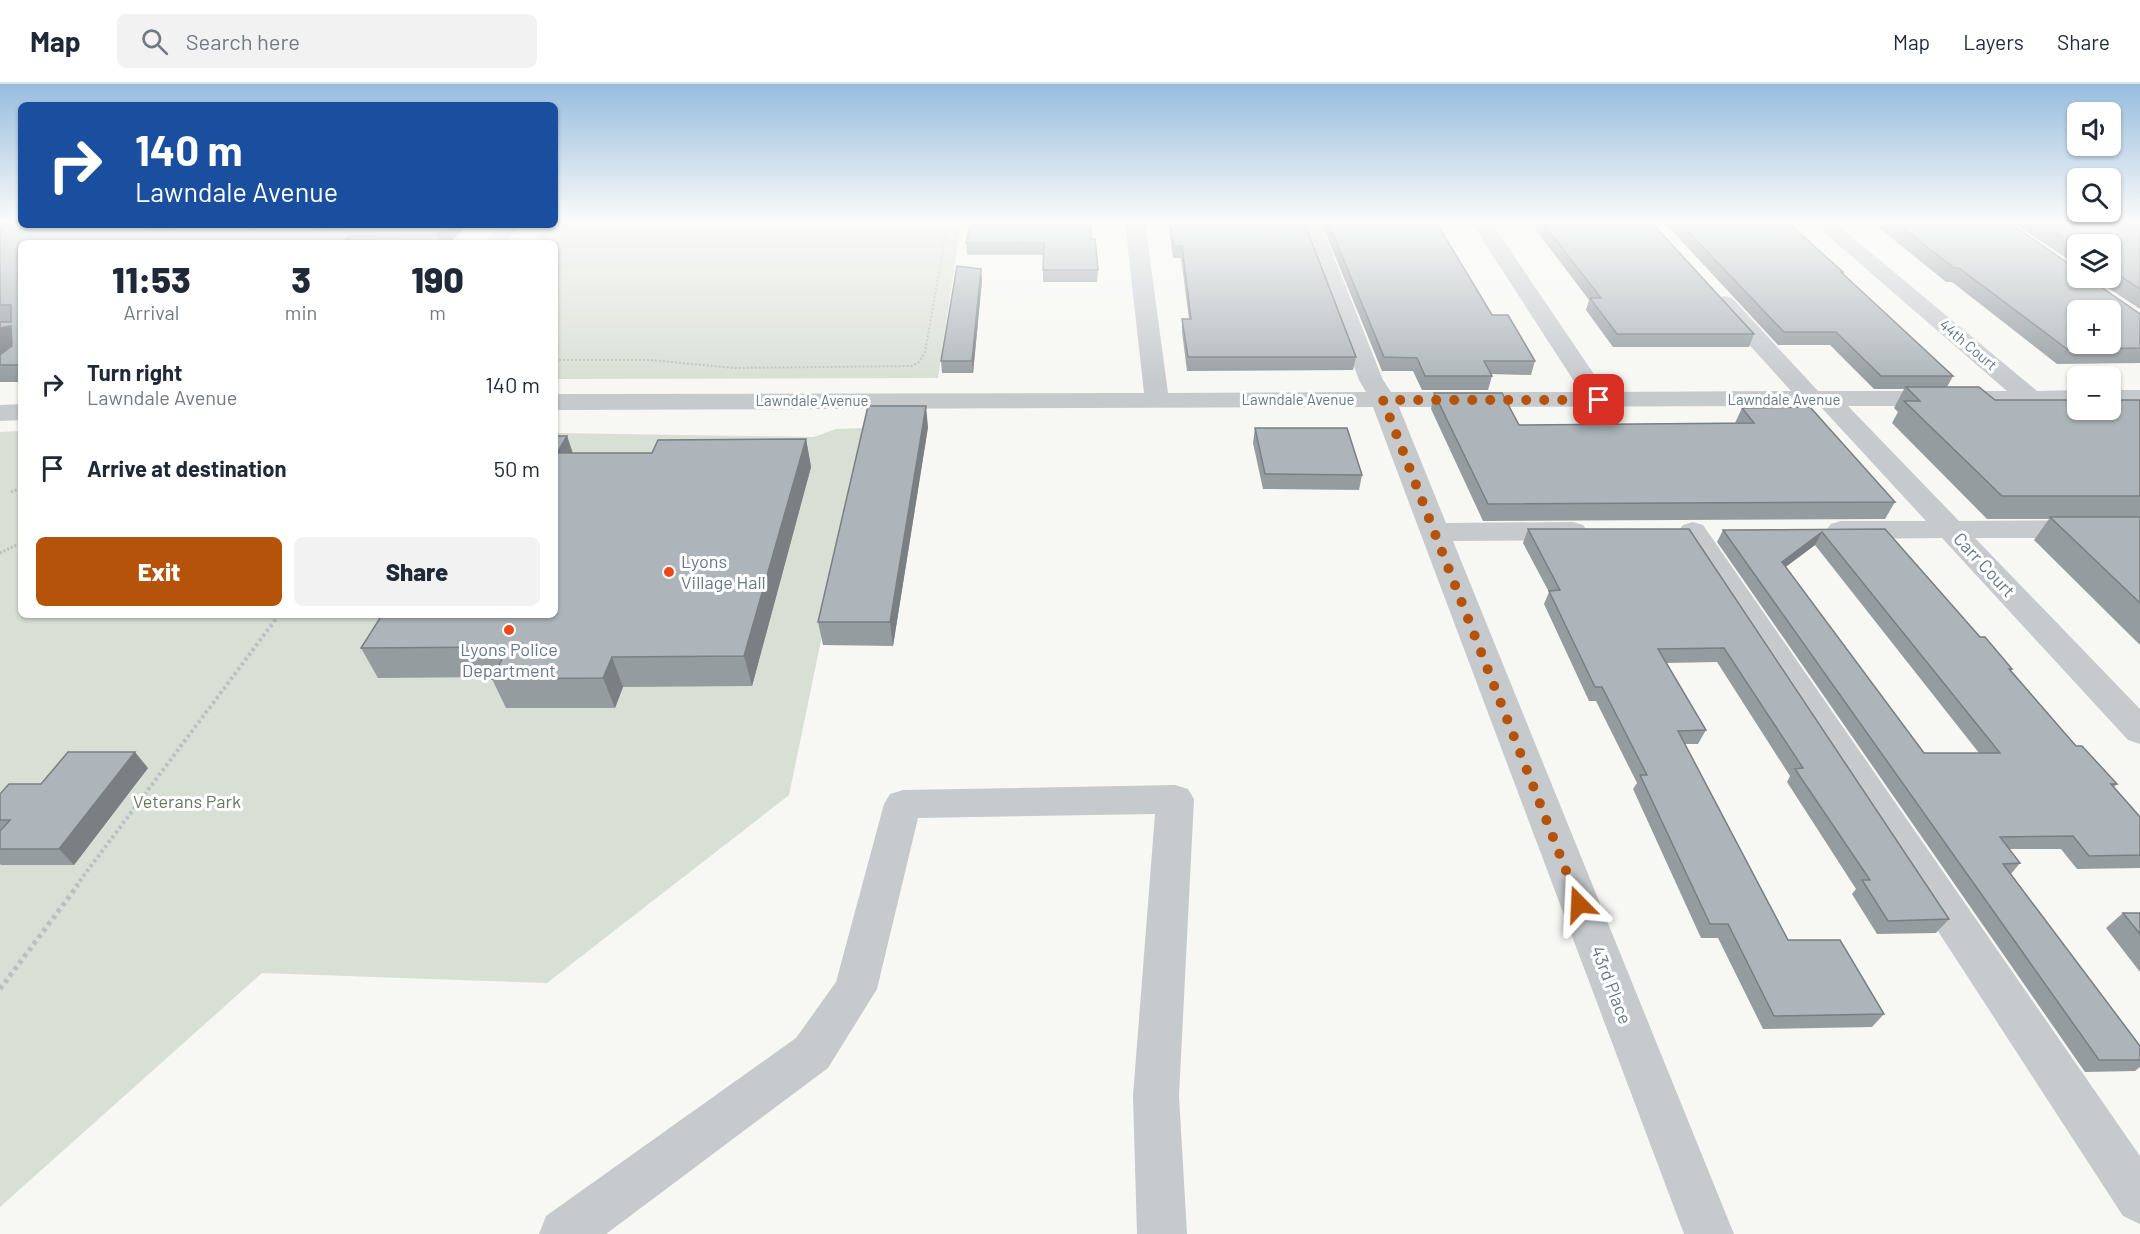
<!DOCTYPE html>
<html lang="en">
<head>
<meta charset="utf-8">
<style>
  :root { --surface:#fff; --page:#f2f2f3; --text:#1f2937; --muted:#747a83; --line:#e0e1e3; --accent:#b45309 }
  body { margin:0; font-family:Barlow,sans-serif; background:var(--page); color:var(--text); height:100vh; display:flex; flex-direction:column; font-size:22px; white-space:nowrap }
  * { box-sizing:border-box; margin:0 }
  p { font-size:20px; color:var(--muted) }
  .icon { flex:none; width:33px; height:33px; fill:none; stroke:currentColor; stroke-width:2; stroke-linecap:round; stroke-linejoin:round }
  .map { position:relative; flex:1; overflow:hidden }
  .details { position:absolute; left:18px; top:156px; width:540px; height:378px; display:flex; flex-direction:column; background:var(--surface); border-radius:9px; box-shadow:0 2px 4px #0004 }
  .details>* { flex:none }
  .hud { position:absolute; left:18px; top:18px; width:540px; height:126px; border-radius:9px; box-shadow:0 2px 4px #0004; background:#1a4fa0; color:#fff; overflow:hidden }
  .tools { position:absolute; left:2067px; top:18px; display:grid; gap:12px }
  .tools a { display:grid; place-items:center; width:54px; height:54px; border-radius:9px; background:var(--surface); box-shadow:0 2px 4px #0004; font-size:30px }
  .pin { position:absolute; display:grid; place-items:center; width:51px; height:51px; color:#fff; margin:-26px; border-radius:12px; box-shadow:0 3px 9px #0006 }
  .me { position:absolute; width:66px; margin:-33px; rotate:339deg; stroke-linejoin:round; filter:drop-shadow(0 0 4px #0008) }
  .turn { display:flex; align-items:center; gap:21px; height:126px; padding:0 18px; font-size:27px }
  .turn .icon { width:78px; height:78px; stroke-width:2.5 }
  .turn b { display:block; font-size:42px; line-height:51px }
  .eta { display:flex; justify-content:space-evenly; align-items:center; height:102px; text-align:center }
  .eta b { font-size:36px; font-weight:800; line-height:42px }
  .cta { display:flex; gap:12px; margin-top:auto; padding:12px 18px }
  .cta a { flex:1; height:69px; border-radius:9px; background:var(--accent); color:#fff; font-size:24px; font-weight:800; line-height:69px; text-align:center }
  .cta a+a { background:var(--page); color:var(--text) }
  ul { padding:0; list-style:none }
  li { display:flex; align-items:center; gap:18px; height:84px; padding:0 18px }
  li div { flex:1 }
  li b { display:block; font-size:22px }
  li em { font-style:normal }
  header { display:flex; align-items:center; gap:36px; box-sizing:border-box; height:84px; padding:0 30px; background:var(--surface); border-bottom:2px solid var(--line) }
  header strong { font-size:28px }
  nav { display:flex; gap:33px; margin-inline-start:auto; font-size:21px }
  .search { width:420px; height:54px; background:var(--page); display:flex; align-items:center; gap:15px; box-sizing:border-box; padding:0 21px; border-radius:9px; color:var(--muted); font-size:22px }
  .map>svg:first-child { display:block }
  .green { fill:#d8dfd4 }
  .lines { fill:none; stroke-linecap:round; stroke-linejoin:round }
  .path-far3 { stroke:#bdc0c2; stroke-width:2; stroke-dasharray:2 2; stroke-linecap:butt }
  .path-far2 { stroke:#bdc0c2; stroke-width:3; stroke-dasharray:2 2; stroke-linecap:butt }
  .path-far1 { stroke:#bdc0c2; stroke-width:4; stroke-dasharray:3 3; stroke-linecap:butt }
  .path { stroke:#bdc0c2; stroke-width:5; stroke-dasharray:4 4; stroke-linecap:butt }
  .minor { fill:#c6cacd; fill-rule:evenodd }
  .wall { fill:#959ca0; fill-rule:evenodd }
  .shaded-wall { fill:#797f82 }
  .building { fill:#adb5ba; stroke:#797f82; stroke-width:1.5; fill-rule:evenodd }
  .route { stroke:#b45309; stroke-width:10; stroke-dasharray:0 18 }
  .poi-dot { fill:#ed471d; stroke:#fff; stroke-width:2 }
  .labels { text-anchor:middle; stroke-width:6; stroke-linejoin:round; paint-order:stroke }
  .far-street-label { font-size:15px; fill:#647886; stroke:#fff }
  .poi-label { font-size:18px; fill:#647886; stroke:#fff; text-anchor:start }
  .street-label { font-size:18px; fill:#647886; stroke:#fff }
  .park-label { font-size:18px; fill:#65785f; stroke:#fff }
</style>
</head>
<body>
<header>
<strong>Map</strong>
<div class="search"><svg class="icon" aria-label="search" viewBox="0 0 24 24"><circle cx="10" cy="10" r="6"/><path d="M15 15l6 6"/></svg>Search here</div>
<nav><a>Map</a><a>Layers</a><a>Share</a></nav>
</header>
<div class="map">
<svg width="2140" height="1150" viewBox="0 0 2140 1150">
  <rect width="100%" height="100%" fill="#f7f7f3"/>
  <!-- green -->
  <g class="green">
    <polygon points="555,138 961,138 938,294 555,295 555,159 532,159 547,141 555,141"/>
    <polygon points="865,344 789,711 547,899 262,889 0,1123 0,348 21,347 21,531 555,531 555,349 814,353 836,345"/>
  </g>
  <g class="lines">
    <!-- path-far3 -->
    <g class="path-far3">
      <polyline points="539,159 560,138"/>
      <polyline points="555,276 651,276 734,284 912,282 919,278 925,268 948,138"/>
    </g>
    <!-- path-far2 -->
    <g class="path-far2">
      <polyline points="11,408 21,404"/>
      <polyline points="0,469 21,459"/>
    </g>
    <!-- path-far1 -->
    <polyline class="path-far1" points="76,802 279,531"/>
    <!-- path -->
    <polyline class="path" points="0,905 78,801"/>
    <!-- minor -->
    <g class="minor">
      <polygon points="1125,138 1145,138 1168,309 1366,308 1359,296 1300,138 1320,138 1383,296 1391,308 1581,308 1471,138 1491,138 1606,308 1791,307 1716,224 1713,219 1716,214 1724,212 1732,214 1818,307 2007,307 1812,138 1834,138 2037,307 2078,306 2078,322 1848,322 1959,437 2140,436 2140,454 1975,454 2140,625 2140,660 2128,656 1942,454 1841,455 1831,452 1826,446 1831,440 1841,437 1926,437 1820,322 1399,323 1446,439 1573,438 1583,441 1588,447 1583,453 1573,456 1453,457 1734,1150 1684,1150 1373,323 555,326 555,310 1144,309"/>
      <polygon points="499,141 520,141 506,159 485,159"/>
      <rect x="2110" y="306" width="30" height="16"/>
      <polygon points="21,320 21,336 0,337 0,321"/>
      <polygon points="1693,438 1703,441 2140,1072 2140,1140 2123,1132 1678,447 1683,441"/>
      <polygon points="1175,701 1188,705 1194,715 1179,1012 1187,1150 1137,1150 1133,1012 1155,730 918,734 877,905 828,984 606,1150 539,1150 546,1132 796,954 836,898 884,720 890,710 903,706"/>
    </g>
  </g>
  <!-- wall -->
  <g class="wall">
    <polygon points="1168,138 1304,138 1356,273 1353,286 1187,287 1182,248 1182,235 1189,235 1181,174 1173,174"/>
    <polygon points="1321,138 1436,138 1492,231 1535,277 1531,291 1491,290 1492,292 1488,306 1422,306 1413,287 1382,287"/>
    <polygon points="1530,138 1651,138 1754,250 1749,263 1613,263 1586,226 1589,216"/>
    <polygon points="1664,138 1787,138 1843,188 1842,190 1953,292 1947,303 1995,316 2140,316 2140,561 2034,456 2049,435 1987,435 1892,339 1898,328 1894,324 1904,305 1874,305 1830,261 1778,261"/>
    <polygon points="1872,138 2008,138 2140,230 2140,279 2057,280 1952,198 1946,198"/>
    <polygon points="2012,138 2140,138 2140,225 2093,194 2110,194 2110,160 2078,160 2078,182"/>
    <polygon points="177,141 338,141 334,145 340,145 344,141 467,141 450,159 21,159 21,298 0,298 0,271 12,262 0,270 0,149 172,145"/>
    <polygon points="1091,155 1098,186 1097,198 1043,198 1043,171 967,171 966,159"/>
    <polygon points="982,196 973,289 942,289 941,277"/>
    <polygon points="1434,309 1519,341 1735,339 1742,324 1895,418 1885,435 1483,437 1431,325"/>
    <polygon points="928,343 893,562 823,561 818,538"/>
    <polygon points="1255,344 1362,391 1359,406 1263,405 1253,359"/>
    <polygon points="567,352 573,369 652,369 806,355 811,383 752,602 623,603 615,624 506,624 492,595 493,593 378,594 361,564"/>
    <polygon points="1528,445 1689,445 1949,835 1936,849 1877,850 1852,810 1856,805 1787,698 1790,692 1717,578 1666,579 1706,646 1698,660 1685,660 1788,856 1884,930 1872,943 1763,945 1718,854 1701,854 1633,705 1637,699 1596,617 1589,617 1544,520 1549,508 1523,459"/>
    <path d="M1885,445L1980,553L2012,585L2011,586L2076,662L2117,700L2114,703L2140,733V784L2077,785L2061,765H2009L2020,779L2011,790L2140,962V983L2135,987L2085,988L1717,458L1723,446ZM1815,461L1979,669H1924L1785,483Z"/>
    <polygon points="148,684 74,781 1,781 0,780 0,710 41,700"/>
    <polygon points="2123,829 2140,829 2140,888 2106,844"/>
  </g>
  <!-- shaded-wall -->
  <g class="shaded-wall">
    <polygon points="0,138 17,138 0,148"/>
    <polygon points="147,141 174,141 155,157 146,145"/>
    <polygon points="315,141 338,141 321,157 314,145"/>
    <polygon points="447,141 467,141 450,159 440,159 437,151"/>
    <polygon points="349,152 352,159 341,159"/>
    <polygon points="981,185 982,196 973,289 972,277"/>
    <polygon points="11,242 12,261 0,270 0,244"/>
    <polygon points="926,322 928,343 893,562 890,538"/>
    <polygon points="567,352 576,380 557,369"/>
    <polygon points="806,355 811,383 752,602 744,572"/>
    <polygon points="1822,448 1815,461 1775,491 1782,478"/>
    <polygon points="612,573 623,603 615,624 603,594"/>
    <polygon points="135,668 148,684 74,781 59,765"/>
  </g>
  <!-- building -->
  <g class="building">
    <polygon points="16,138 21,138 21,141 147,141 146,145 172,145 177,141 315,141 314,145 340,145 344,141 447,141 437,151 349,152 341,159 21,159 21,281 0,281 0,271 12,262 11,242 0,244 0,238 11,238 11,221 0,221 0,149"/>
    <polygon points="971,138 1090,138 1091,155 1095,155 1098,186 1043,186 1044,159 966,159"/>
    <polygon points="1170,138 1304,138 1356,273 1188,273 1182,235 1191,235 1182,162 1174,162"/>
    <polygon points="1328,138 1436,138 1492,231 1508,231 1535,277 1484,277 1492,292 1425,292 1417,274 1384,273"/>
    <polygon points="1542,138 1651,138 1754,250 1617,250 1590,214 1601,214"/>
    <polygon points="1679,138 1787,138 1843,188 1841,188 1953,292 1881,292 1836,248 1784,248"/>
    <path d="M1895,138H2008L2078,186V194H2088L2140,230V264L2067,265L1959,184H1954ZM2078,226H2110V260H2078Z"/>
    <polygon points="2040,138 2140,138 2140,205 2110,185 2110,160 2078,160 2078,163"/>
    <polygon points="957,182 981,185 972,277 941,277"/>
    <polygon points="1906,303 1979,303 1995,316 2078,316 2078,326 2110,326 2110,316 2140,316 2140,412 2002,412 1904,317 1920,317"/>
    <polygon points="1434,309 1502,309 1519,341 1754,339 1742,324 1810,323 1895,418 1488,420"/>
    <polygon points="868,322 926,322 890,538 818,538"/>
    <polygon points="1255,344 1347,344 1362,391 1265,390"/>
    <polygon points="555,352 567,352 557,369 652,369 658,356 806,355 744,572 612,573 603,594 492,595 508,563 361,564 382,531 555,531"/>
    <polygon points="2050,433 2140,433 2140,519"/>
    <polygon points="1528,445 1689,445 1949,835 1888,837 1862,796 1870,796 1795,685 1803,684 1724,564 1658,565 1706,646 1678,647 1788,856 1840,856 1884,930 1774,932 1728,840 1710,840 1640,691 1647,691 1602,603 1595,603 1549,507 1560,506"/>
    <path d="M1885,445L1980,553H1985L2012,585H2009L2076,662H2082L2117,700H2111L2140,733V771L2089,772L2073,752L2000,753L2020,779L2003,780L2140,962V976H2099L1723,446ZM1822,448L2000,669H1924L1782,478Z"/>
    <polygon points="68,668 135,668 59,765 0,765 0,747 10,736 0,736 0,710 9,700 41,700"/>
    <polygon points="2123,829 2140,829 2140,850"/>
  </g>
  <!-- sky -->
  <linearGradient id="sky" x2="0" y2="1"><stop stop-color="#97bcde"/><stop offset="0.46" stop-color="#fbfbfa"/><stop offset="1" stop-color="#fbfbfa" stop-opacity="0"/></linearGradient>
  <rect width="2140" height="299" fill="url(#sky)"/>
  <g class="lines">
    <!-- route -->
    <polyline class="route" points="1579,820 1383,316 1599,316"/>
  </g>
  <!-- markers -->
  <g class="poi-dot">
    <circle cx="669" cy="488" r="6"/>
    <circle cx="509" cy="546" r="6"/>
  </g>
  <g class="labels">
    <!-- far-street labels -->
    <g class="far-street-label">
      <text transform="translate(1968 261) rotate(40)" y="5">44th Court</text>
      <text x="1298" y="321">Lawndale Avenue</text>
      <text x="1784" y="321">Lawndale Avenue</text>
      <text x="812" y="322">Lawndale Avenue</text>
    </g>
    <!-- poi labels -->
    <g class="poi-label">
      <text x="681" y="484">Lyons<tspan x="681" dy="21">Village Hall</tspan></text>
      <text x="509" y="572" text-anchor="middle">Lyons Police<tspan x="509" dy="21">Department</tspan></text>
    </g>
    <!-- street labels -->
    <g class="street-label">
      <text transform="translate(1984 481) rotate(47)" y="6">Carr Court</text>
      <text transform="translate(1611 901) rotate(69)" y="6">43rd Place</text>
    </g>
    <!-- park labels -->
    <g class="park-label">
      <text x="187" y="724">Veterans Park</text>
    </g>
  </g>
</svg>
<div class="tools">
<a><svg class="icon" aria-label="sound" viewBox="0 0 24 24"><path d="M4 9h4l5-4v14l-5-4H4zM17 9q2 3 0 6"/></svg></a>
<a><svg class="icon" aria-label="search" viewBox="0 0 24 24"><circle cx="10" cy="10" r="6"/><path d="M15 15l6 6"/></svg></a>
<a><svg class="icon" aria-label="layers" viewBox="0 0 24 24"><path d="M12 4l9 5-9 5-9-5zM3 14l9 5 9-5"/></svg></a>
<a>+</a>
<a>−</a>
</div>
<div class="pin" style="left:1599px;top:316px;background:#d93025"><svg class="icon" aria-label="arrive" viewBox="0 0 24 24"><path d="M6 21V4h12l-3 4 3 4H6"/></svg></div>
<svg class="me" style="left:1579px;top:820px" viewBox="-20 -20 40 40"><path d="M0-17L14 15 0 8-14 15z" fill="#b45309" stroke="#fff" stroke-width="4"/></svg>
<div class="hud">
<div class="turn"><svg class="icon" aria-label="right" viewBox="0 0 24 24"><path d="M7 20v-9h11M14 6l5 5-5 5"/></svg><div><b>140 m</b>Lawndale Avenue</div></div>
</div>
<section class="details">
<div class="eta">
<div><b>11:53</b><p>Arrival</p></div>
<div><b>3</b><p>min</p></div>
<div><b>190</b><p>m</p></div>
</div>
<ul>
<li><svg class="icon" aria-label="right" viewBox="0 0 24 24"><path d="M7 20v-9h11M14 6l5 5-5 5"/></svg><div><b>Turn right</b><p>Lawndale Avenue</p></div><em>140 m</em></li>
<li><svg class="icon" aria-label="arrive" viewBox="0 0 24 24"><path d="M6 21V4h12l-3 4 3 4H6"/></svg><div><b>Arrive at destination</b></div><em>50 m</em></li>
</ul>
<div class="cta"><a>Exit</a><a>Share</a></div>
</section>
</div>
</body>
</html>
